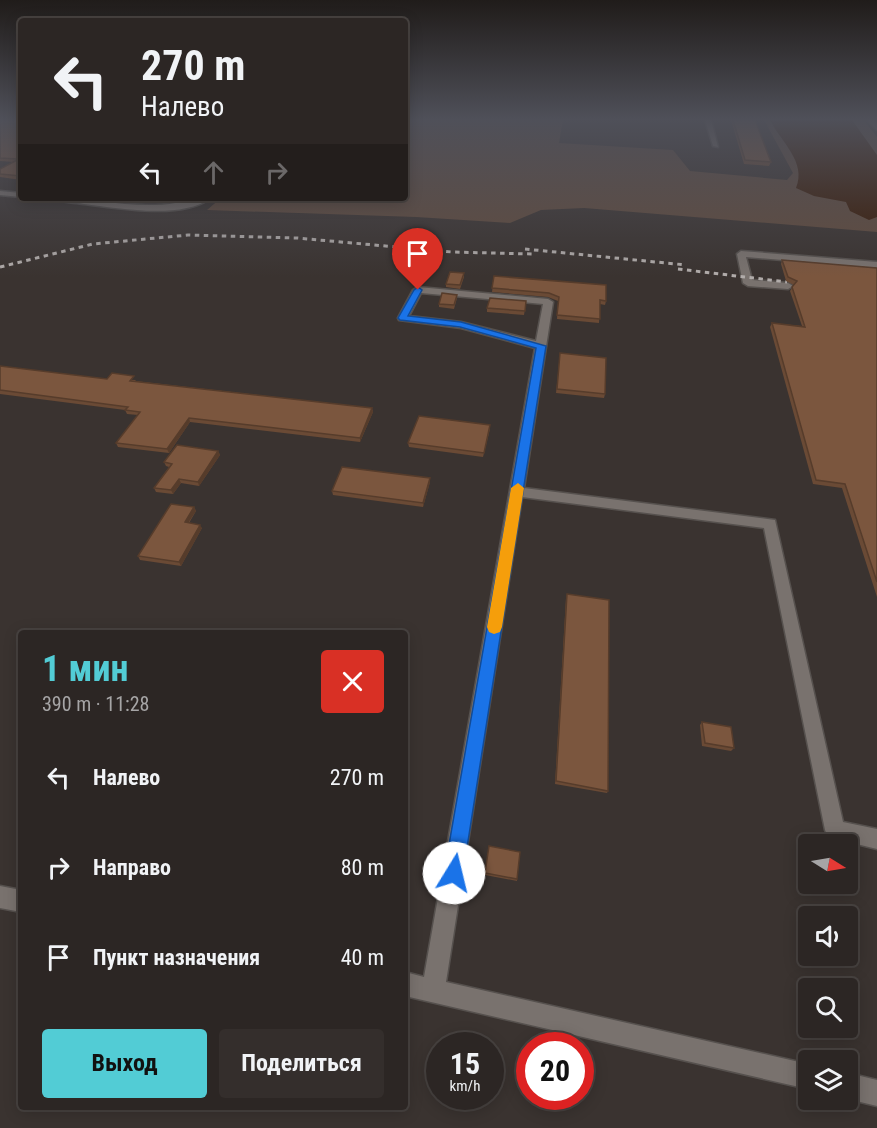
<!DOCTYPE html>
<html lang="ru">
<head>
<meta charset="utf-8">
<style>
  :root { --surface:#2c2624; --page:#342e2c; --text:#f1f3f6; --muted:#a6a5a6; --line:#484341; --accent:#52ccd5 }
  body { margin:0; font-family:"Roboto Condensed",sans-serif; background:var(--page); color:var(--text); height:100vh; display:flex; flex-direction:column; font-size:22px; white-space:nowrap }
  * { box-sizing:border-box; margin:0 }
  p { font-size:20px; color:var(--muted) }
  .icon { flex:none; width:33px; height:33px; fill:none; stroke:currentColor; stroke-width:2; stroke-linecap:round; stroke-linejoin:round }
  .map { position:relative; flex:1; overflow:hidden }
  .sheet { position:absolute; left:18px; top:630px; width:390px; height:480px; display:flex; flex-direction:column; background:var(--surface); border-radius:6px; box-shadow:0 3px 15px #0003,0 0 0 2px var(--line) }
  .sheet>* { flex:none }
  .top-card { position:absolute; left:18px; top:18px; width:390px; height:183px; border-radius:6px; box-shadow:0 3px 15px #0003,0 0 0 2px var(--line); background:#2c2624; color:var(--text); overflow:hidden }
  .needle { width:39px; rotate:101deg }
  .fabs { position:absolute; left:798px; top:834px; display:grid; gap:12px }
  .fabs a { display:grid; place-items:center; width:60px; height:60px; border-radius:6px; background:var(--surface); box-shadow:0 3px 15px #0003,0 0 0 2px var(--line); font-size:30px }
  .speed { position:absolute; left:426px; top:1032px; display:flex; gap:12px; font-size:30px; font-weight:700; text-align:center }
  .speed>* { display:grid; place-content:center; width:78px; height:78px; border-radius:50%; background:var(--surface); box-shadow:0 3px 15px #0003,0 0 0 2px var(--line); line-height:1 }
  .speed small { font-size:15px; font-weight:400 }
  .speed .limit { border:9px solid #d22; background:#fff; color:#111 }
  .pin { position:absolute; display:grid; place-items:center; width:51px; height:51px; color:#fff; margin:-62px -26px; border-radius:50% 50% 50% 0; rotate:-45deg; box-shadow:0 0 6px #0007 }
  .pin .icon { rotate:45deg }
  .me { position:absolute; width:66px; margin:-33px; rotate:9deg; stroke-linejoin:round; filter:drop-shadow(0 0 4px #0008) }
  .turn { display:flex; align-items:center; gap:21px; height:126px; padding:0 24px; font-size:27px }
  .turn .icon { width:78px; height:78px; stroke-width:2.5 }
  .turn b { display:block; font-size:42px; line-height:51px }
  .lanes { display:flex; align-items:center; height:57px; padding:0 24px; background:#0003; justify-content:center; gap:30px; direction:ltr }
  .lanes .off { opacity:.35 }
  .round { display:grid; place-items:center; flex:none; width:63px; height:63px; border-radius:6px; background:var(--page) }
  .overview { display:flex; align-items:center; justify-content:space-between; height:102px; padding:0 24px }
  h1 { font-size:36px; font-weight:700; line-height:45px; color:var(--accent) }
  .button { display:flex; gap:12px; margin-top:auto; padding:12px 24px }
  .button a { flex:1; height:69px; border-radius:6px; background:var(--accent); color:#111; font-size:24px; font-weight:700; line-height:69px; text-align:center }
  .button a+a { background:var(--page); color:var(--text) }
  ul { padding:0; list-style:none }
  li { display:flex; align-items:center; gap:18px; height:90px; padding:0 24px }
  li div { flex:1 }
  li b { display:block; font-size:22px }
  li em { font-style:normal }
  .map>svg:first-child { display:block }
  .green { fill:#614b3d }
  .water { fill:#391802 }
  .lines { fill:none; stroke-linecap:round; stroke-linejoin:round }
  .minor-casing { stroke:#56514e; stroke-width:3 }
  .minor { fill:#79726e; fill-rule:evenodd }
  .rail { stroke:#b1acaa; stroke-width:3; stroke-dasharray:4.5 4.5; stroke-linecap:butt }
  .wall { fill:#6a4a35 }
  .shaded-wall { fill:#563c2b }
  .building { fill:#7b563e; stroke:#563c2b; stroke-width:1.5 }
  .route { fill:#1a73e8; stroke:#114b97; stroke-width:1.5 }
  .slow { fill:#f59e0b }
</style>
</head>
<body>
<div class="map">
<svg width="877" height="1128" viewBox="0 0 877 1128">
  <rect width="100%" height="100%" fill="#3a3330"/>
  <!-- green -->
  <polygon class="green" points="405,120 563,120 559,143 673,150 690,171 787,180 793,173 764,120 864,120 877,137 877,232 584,208 541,210 510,223 416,217 207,210 221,198 405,198"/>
  <!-- water -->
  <path class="water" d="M770,120H852L877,155V217L869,220L850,211L846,202L814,196L796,188C807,162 781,142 770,120Z"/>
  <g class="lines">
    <!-- minor casing -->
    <g class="minor-casing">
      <g id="minor">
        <polygon points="705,120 711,120 718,147 713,146"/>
        <polygon points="867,120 873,120 877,124 877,130"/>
        <polygon points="0,191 21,193 21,197 0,195"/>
        <path d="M52,198C87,198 121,206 155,205C175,205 192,198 211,198C181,220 118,208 84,204C74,202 60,203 52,198Z"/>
        <polygon points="741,251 877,262 877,268 746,257 752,280 788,283 793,286 788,289 748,286 743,283 737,254"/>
        <path d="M418,287L548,299L553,302L524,488L775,520L843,822L877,829V849L828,837L825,830L764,528L522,497L446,982L808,1064V1089L405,996V972L424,977L535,348L461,328L399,320L398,318L413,290ZM421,293L543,304L536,341L461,322L409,316Z"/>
        <polygon points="0,886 21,890 21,912 0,908"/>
        <polygon points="848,1073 877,1080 877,1106 848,1099"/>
      </g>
    </g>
    <!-- minor -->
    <use href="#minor" class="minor"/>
    <!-- rail -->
    <g class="rail">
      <polyline points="525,249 686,265"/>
      <polyline points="0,267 93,244 188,235 297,238 452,252 533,254"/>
      <polyline points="678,269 787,282"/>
    </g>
  </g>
  <!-- wall -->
  <g class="wall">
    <polygon points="0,120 21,120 21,180 0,177 0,169 14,162 0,161"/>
    <polygon points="731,120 755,120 771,162 769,166 744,164"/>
    <polygon points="782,260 877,268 877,597 842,488 813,484 770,327 772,323 802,326 790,291 794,285 786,281 781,264"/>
    <polygon points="464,273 464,277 460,289 446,287 446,284"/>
    <polygon points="494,276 606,301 605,305 600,304 599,323 557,319 558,301 548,297 492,292"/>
    <polygon points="457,298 454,309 439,307 439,304"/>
    <polygon points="526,301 524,315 487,312 487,308"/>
    <polygon points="560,353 605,394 604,398 556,393"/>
    <polygon points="0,366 107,379 136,380 135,381 372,408 373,412 360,442 190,422 169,453 118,447 116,443 138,415 127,414 125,410 0,394"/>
    <polygon points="490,429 483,457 409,447 408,443"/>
    <polygon points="218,451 220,455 199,486 181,483 173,494 156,492 154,488 169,467 166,466 164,462"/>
    <polygon points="430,478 430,482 423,507 333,495 332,491"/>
    <polygon points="194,507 196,511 189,523 202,528 181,566 140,560 138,556"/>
    <polygon points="567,594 608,791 607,793 555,784 566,598"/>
    <polygon points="702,722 734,748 731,751 702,746 700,725"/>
    <polygon points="489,846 517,879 517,881 485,875"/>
  </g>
  <!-- shaded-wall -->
  <g class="shaded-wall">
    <polygon points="372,408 373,412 360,442 360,438"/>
    <polygon points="189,418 190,422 169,453 167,449"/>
    <polygon points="218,451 220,455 199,486 198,482"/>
    <polygon points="430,478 430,482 423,507 423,503"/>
    <polygon points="179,479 181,483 173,494 171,490"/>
    <polygon points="194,507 196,511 186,526 185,522"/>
    <polygon points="200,525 202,528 181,566 179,562"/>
  </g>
  <!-- building -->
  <g class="building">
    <polygon points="0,120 21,120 21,176 0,174 0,169 19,159 0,158"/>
    <polygon points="733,120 755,120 771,162 745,160"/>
    <polygon points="782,260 877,268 877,582 845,484 816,480 772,323 805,327 792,287 797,281 788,277"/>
    <polygon points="450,272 464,273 460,285 446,284"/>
    <polygon points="494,276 606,285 606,301 600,300 600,319 557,315 559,297 549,293 492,288"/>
    <polygon points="442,293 457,295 454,305 439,304"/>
    <polygon points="490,298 526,301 525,311 487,308"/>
    <polygon points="560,353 606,358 605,394 557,389"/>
    <polygon points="0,366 107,379 112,373 134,376 130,381 372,408 360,438 189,418 167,449 116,443 140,412 125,410 128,407 0,390"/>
    <polygon points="419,416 490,425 484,453 408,443"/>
    <polygon points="177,445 218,451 198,482 179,479 171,490 154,488 172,464 164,462"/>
    <polygon points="342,467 430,478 423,503 332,491"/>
    <polygon points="171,504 194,507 185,522 200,525 179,562 138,556"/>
    <polygon points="567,594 609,600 608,791 556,781"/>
    <polygon points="702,722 731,727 734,748 705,743"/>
    <polygon points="489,846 520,852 517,879 485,873"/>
  </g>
  <!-- sky -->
  <linearGradient id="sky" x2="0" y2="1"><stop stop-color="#201c1a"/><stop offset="0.43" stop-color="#4f5059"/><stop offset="1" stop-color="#4f5059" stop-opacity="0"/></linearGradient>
  <rect width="877" height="277" fill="url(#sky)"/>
  <!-- route -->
  <polygon class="route" points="418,287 422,290 408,316 461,322 546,346 463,873 460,880 454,883 447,880 444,873 536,348 460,327 400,320 398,318 414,290"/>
  <!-- slow -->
  <polygon class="slow" points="518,483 524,488 502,627 500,632 494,634 489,632 487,627 511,488"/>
</svg>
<div class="fabs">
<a><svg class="needle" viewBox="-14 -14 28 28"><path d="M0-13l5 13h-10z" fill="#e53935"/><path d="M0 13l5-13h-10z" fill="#a6a5a6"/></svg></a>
<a><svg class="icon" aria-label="sound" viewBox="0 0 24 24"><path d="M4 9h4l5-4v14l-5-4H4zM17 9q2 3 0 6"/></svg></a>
<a><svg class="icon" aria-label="search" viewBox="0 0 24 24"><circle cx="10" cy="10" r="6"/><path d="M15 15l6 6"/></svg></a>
<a><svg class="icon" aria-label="layers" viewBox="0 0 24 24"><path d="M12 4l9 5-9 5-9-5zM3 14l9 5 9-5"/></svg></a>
</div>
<div class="speed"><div>15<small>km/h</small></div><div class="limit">20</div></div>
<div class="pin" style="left:418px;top:290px;background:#d93025"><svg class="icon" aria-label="arrive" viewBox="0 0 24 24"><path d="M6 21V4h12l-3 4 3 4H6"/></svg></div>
<svg class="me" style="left:454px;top:873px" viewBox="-20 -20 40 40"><circle r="19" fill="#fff"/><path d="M0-13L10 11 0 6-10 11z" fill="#1a73e8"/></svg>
<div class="top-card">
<div class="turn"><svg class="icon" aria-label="left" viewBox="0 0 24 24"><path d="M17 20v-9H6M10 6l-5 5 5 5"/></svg><div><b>270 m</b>Налево</div></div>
<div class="lanes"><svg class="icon" aria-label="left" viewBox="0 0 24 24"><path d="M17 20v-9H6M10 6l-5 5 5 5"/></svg><svg class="icon off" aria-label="ahead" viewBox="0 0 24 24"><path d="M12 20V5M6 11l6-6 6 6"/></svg><svg class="icon off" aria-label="right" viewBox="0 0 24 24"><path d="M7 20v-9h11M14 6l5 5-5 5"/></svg></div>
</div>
<section class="sheet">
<div class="overview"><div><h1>1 мин</h1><p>390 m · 11:28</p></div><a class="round" style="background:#d93025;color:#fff"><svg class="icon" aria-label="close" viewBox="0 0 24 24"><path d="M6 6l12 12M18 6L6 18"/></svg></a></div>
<ul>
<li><svg class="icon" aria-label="left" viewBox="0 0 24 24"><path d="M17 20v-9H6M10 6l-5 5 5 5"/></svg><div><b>Налево</b></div><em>270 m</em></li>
<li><svg class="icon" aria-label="right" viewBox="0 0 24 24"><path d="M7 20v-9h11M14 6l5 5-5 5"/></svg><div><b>Направо</b></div><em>80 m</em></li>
<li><svg class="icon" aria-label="arrive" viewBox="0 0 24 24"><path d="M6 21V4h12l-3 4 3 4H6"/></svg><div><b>Пункт назначения</b></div><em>40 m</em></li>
</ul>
<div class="button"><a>Выход</a><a>Поделиться</a></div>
</section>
</div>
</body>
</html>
